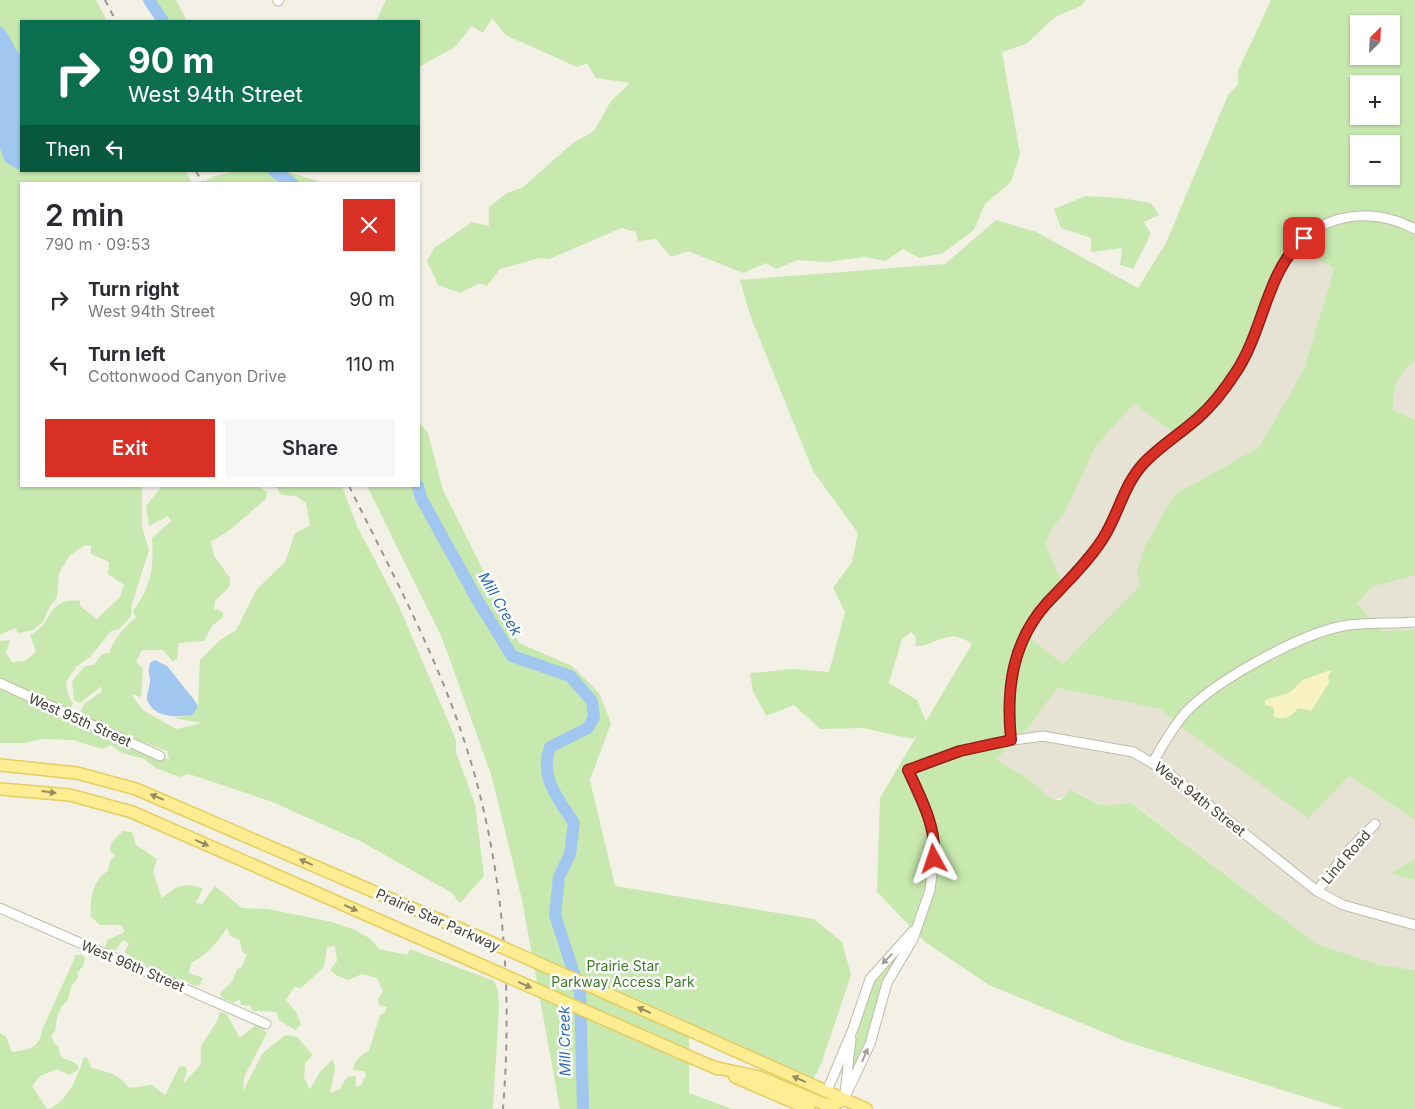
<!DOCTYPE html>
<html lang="en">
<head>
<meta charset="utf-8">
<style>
  :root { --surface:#fff; --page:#f7f7f7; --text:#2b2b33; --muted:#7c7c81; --accent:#d93025 }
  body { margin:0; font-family:Inter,sans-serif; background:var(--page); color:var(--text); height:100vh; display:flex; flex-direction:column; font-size:19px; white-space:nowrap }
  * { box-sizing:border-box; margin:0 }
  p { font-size:16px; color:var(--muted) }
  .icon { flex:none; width:28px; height:28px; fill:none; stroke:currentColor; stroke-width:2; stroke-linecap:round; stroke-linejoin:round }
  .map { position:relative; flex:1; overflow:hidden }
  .details { position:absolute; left:20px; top:182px; width:400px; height:305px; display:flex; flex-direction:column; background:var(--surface); border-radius:0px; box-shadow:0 1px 4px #0004 }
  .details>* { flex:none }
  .banner { position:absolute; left:20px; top:20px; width:400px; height:152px; border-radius:0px; box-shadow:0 1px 4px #0004; background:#0b6e4f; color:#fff; overflow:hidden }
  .needle { width:32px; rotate:24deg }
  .buttons { position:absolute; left:1350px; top:15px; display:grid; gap:10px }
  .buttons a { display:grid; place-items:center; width:50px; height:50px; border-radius:0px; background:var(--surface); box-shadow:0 1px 4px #0004; font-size:25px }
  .pin { position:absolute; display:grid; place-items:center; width:42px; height:42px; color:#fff; margin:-21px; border-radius:10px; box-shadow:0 2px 8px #0006 }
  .me { position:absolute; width:55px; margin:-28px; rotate:355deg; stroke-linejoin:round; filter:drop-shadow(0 0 4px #0008) }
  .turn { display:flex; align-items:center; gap:18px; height:105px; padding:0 25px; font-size:22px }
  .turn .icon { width:65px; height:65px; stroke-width:2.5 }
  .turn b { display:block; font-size:35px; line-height:42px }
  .then { display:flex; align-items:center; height:48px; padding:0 25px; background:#0003; gap:10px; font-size:19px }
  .round { display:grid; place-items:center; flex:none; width:52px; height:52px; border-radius:0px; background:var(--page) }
  .summary { display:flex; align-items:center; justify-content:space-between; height:85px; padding:0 25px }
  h1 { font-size:30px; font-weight:600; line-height:38px }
  .action { display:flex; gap:10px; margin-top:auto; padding:10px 25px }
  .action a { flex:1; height:58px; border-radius:0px; background:var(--accent); color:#fff; font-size:20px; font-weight:600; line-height:58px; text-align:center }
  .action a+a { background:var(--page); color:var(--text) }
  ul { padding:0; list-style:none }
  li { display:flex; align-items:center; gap:15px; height:65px; padding:0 25px }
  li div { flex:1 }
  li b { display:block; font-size:19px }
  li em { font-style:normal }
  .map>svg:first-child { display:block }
  .residential { fill:#e7e3d4 }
  .green { fill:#c7e8ae; fill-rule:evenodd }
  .sand { fill:#f8f3c1 }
  .water { fill:#a1c7f1 }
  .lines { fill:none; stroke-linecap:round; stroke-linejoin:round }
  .river { stroke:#a1c7f1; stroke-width:12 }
  .minor-casing { stroke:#bfbaa8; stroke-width:11 }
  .major-casing { stroke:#e5cd62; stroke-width:14 }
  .minor { stroke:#fff; stroke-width:9 }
  .major { stroke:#ffed93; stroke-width:11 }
  .rail { stroke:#959595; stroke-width:2; stroke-dasharray:6 6; stroke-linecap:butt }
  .major-bridge-casing { stroke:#e5cd62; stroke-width:14; stroke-linecap:butt }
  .major-bridge { stroke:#ffed93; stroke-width:11 }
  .oneway { fill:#998e5f }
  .oneway2 { fill:#a2a09a }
  .route-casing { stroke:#8d1f18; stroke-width:12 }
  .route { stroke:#d93025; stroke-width:9 }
  .labels { text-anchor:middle; stroke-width:5; stroke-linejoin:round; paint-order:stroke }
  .street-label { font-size:14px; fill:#464135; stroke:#fff }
  .park-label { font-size:14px; fill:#3d7927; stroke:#fff }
  .water-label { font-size:15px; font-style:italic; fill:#2c6bb3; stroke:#fff }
</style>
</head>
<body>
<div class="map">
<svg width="1415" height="1109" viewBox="0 0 1415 1109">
  <rect width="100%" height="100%" fill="#f3f1e6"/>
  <!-- residential -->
  <g class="residential">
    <polygon points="1299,247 1334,269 1304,369 1259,447 1174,495 1140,585 1063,665 1029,637 1039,620 1065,591 1046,544 1051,530 1065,512 1096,446 1134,404 1180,437 1204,419 1229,391 1253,352 1283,269"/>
    <polygon points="1415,361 1415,420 1393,411 1393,389 1403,369"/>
    <polygon points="1415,575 1415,629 1382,631 1357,603 1372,587"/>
    <polygon points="1057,688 1160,709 1185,730 1349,776 1415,820 1415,858 1392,874 1415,880 1415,970 1381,965 1317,944 1132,803 1110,806 1093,802 1079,793 1054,800 1044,794 1033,782 996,759 1031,725"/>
  </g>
  <!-- green -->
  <g class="green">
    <path d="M0,0H96L107,21H21V171H186L192,184H21V486H142V527L149,550L132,604L131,616L119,629L111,631L91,656L76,667L66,682L68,694L73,704L69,710L0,680V641L10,640L6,653L12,662L25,661L36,652L30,635C54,624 46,597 80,601V606L97,619L120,597L124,585L108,574L109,562L91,554V546L85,545L70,555L59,573L57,598L50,606L43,622L33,630L18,633L15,628L0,635Z"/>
    <polygon points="156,0 176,0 187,21 169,21"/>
    <polygon points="386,0 1086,0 1081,6 1055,17 1026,44 1002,52 1020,154 1011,182 985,204 974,230 943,253 920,258 903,249 885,261 865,257 826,262 798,260 776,269 766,263 743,273 688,251 671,257 656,239 638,241 636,232 622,228 549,259 540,258 500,269 487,286 480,283 460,293 438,285 427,261 434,248 472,222 489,226 489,207 507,193 523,187 573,143 594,131 611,101 630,83 596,78 587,63 577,67 506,35 492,18 483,33 472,26 455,47 419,67 419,21 376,21"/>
    <path d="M1271,0H1415V361C1396,374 1393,389 1393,410L1415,420V575L1372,587L1357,603L1382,631L1415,629V820L1349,776L1308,818L1185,730L1160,709L1057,688L1031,725L996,759C1008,767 1020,773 1031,781C1042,788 1046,801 1061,800L1070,790C1079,793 1084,797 1092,801C1104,808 1118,804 1131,803L1317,944L1381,965L1415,970V1109H1344L1127,1042L989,985L925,942L877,892L880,798L916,737L913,739L863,728L820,729L794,705L766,716L753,691L750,673L794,669L829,672L845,612L833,588L852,562L858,533L813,471L750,315L740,280L945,264L996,220L1036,232L1138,288L1166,243L1228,95L1238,85V71ZM1359,24H1391V56H1359ZM1359,84H1391V116H1359ZM1359,144H1391V176H1359ZM1299,247L1334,269L1304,369L1259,447L1174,495L1145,546L1137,572L1140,585L1063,664L1029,637L1039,620L1065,591L1046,544L1051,530L1065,512L1096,446L1134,404L1180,437L1204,419L1229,391L1253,352L1283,269ZM911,632L916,637L915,646C934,648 947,625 972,644L926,721L917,700L889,683L902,639Z"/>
    <polygon points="237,171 285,171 318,181 320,184 197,184 215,176"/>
    <polygon points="1086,196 1121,198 1151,203 1159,215 1144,222 1151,234 1133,269 1120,265 1122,248 1091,252 1091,238 1061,228 1054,209"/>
    <polygon points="419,422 428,433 443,490 519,643 572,666 599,693 611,723 590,780 615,886 814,919 842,942 851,975 821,1064 811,1084 689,1035 689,1093 732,1109 560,1109 522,900 491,774 442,638 367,486 419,486"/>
    <path d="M162,486H257L267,492L266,499C248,513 232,532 211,541L214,556L230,578V586L215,601L214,609L223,612V617L212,626L204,641L179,643L177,659L173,662L163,650H142L136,662L143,669L141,698L133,694V697L143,710L176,729L202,723L173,718L193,715L198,706L200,660L219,641L236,630L257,589L285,562L295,533L310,526L306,503L296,496L281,495L276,486H342L357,526L398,604L456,740V752L475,804L484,876L460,903L452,893L362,842L270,801L189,774L179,777L156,768L144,759L122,753L111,745L102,749L73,740L42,739L25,743H0V686L169,760L167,751L78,717L84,704L101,692L102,686L80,703L74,700L72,681L85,666L94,665L102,654L110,653C109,645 128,622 136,618L133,611C151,587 154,568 152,538L171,521L168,516L149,526L146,506Z"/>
    <path d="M123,831L132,832L136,845L157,859L153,872L162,898C179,884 183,883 203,888L196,903L202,904L215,886L242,908L268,909L332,922L355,930L371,939L379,949L407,955L410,949L494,981L498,990L499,1006L493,1109H48C69,1101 77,1077 84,1057L87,1058L91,1068C106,1071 121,1075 129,1088L152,1085L165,1095L179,1067L185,1066L187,1071L183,1084L201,1064V1046L217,1021L220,1012L226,1013L240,1038L257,1024L267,1033L244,1077L243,1091L263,1053L285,1035L297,1037L313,1055L305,1063L304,1078L310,1089L320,1072L333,1059L335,1069L330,1093L340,1089L347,1077L356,1076V1087L362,1084L366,1075L364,1071L353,1070C355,1060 360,1055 369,1051L380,1015L384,1013L387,1007L379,1005L378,1000L383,991L377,978L362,974L348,980L336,975L330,970L337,961L335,946L327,947L324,967L301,988L294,987L286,1000L296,1012L301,1024L295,1030L279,1020L276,1012L252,1011L251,1006L241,1005L240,999L233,1003L222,998L220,993L232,982L237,969L242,967L247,954L242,952L240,940L230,936L227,928C216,943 208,955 191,963L189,973L203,978L199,986C190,986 184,977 174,979C158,969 139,963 124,952L129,944L123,940L115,951L105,949L107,940L125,932L121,925H100L91,917C90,901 92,880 108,871L110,861L115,855L110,851L111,843Z"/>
    <polygon points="1415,858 1415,880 1391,874"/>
    <polygon points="907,940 882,986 866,1040 850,1076 855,1042 871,984"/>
    <path d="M76,955H83L85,959L83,966L77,973L78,978L71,987L68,1000L62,1006L57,1017L55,1032L51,1035L54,1043L58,1046C61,1064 68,1057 78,1065V1070L69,1075L57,1069L40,1076L32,1086L47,1109H0V1033L6,1037L12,1052C32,1049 38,1049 43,1028Z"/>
  </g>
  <!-- sand -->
  <path class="sand" d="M1330,670L1332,671L1328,676L1329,683L1311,711L1298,708C1290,718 1285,720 1274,717V708L1265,705V700L1289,693L1303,680Z"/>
  <!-- water -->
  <g class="water">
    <path d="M0,26C11,33 12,47 21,56V171L5,162L0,148Z"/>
    <path d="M155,660L167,666L195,701L198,706L193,715C178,717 153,719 147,699C146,693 151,686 150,679C149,673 148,670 150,663Z"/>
  </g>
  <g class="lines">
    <!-- river -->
    <g class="river">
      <polyline points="149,0 163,21"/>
      <polyline points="274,171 293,184"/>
      <path d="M418,486L421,498L478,601L512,656L570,676L592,701L594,717L588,728L550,747C539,777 558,799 574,823L570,854L559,877L555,915L580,992L583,1109"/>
    </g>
    <!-- minor casing -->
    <g class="minor-casing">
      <g id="minor">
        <polyline points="278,1 279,0"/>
        <polyline points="0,683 160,756"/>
        <path d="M1011,740C1006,687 1011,644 1047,603C1065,583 1087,563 1102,541C1118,516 1123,487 1143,465C1160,446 1182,433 1201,416C1214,403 1226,388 1236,372C1266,327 1266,265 1312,232C1343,210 1383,212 1415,229"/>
        <path d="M1153,762C1163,745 1173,726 1187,711C1217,680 1300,634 1343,626C1366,622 1391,624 1415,622"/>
        <polyline points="1317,891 1349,850 1375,824"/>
        <polyline points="0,908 266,1024"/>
        <polyline points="827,1091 853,1029 870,979 913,931"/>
        <polyline points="845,1093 851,1039"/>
        <polyline points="844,1099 870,1044 887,983 913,939 930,890 935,848 929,819 908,771 960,751 992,743 1043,736 1133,752 1166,771 1317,891 1343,905 1415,925"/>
      </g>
    </g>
    <!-- major casing -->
    <g class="major-casing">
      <g id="major">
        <polyline points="0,765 77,773 136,789 479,937"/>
        <polyline points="0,789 70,795 132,812 481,965"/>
        <polyline points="689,1030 866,1109"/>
        <polyline points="690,1057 718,1069"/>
        <polyline points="713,1067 759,1077 824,1104 835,1104 844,1099"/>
        <polyline points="735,1077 809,1109"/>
      </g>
    </g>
    <!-- minor -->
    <use href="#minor" class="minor"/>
    <!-- major -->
    <use href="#major" class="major"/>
    <!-- rail -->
    <g class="rail">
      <polyline points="105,0 116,21"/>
      <polyline points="196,171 203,184"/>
      <path d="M349,486C390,569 435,652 464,740C503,858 513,985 503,1109"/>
    </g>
    <!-- major-bridge casing -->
    <g class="major-bridge-casing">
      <g id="major-bridge">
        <polyline points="479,937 689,1030"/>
        <polyline points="481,965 690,1057"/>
      </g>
    </g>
    <!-- major-bridge -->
    <use href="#major-bridge" class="major-bridge"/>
  </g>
  <!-- one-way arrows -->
  <defs><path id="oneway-solid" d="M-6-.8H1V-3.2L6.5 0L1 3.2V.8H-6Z" transform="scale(1.25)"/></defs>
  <g class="oneway">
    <use href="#oneway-solid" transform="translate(49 792) rotate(8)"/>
    <use href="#oneway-solid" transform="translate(157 797) rotate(-158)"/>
    <use href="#oneway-solid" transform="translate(202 843) rotate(24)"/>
    <use href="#oneway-solid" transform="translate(306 862) rotate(-156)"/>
    <use href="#oneway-solid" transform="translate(351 908) rotate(24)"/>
    <use href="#oneway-solid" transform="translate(525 985) rotate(24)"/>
    <use href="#oneway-solid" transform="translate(644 1010) rotate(-156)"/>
    <use href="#oneway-solid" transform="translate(799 1079) rotate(-156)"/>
  </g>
  <g class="oneway2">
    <use href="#oneway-solid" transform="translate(887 959) rotate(134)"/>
    <use href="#oneway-solid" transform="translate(865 1055) rotate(-66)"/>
  </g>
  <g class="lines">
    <!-- route casing -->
    <g class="route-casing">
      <path id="route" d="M934,859C937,828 921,798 908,770L960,751L1011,740C1006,689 1012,642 1047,603C1066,583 1087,563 1102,540C1118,516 1123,486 1143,464C1159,447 1180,434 1198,418C1213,405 1225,389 1236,372C1264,330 1266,272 1304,238"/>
    </g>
    <!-- route -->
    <use href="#route" class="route"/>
  </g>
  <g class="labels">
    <!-- street labels -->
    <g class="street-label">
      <text transform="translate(80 720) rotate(24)" y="5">West 95th Street</text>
      <text transform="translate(1200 799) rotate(38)" y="5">West 94th Street</text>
      <text transform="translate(1346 857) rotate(-49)" y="5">Lind Road</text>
      <text transform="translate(438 920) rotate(24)" y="5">Prairie Star Parkway</text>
      <text transform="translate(133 966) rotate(23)" y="5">West 96th Street</text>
    </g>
    <!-- park labels -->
    <g class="park-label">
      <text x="623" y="971">Prairie Star<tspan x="623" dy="16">Parkway Access Park</tspan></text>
    </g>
    <!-- water labels -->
    <g class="water-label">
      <text transform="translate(500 604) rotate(60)" y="5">Mill Creek</text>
      <text transform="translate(565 1041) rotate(-91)" y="5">Mill Creek</text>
    </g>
  </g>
</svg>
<div class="buttons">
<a><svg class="needle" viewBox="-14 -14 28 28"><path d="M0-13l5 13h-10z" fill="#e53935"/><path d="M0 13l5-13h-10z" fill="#7c7c81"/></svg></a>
<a>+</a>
<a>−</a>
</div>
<div class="pin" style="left:1304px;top:238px;background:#d93025"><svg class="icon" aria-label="arrive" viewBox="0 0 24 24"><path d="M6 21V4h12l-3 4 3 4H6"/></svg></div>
<svg class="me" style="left:934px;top:859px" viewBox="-20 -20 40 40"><path d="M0-17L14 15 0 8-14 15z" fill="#d93025" stroke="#fff" stroke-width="4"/></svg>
<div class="banner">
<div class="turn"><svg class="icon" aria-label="right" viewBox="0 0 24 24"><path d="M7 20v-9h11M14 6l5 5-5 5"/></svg><div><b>90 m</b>West 94th Street</div></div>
<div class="then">Then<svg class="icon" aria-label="left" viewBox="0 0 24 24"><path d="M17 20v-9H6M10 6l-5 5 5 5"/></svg></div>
</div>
<section class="details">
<div class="summary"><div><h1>2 min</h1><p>790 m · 09:53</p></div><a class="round" style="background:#d93025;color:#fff"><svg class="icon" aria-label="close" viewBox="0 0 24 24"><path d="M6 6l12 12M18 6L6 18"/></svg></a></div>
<ul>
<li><svg class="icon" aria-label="right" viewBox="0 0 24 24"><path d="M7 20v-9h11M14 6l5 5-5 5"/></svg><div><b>Turn right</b><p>West 94th Street</p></div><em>90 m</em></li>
<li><svg class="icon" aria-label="left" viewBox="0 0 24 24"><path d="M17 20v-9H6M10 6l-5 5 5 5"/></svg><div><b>Turn left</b><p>Cottonwood Canyon Drive</p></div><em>110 m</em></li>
</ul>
<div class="action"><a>Exit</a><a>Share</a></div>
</section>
</div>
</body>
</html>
